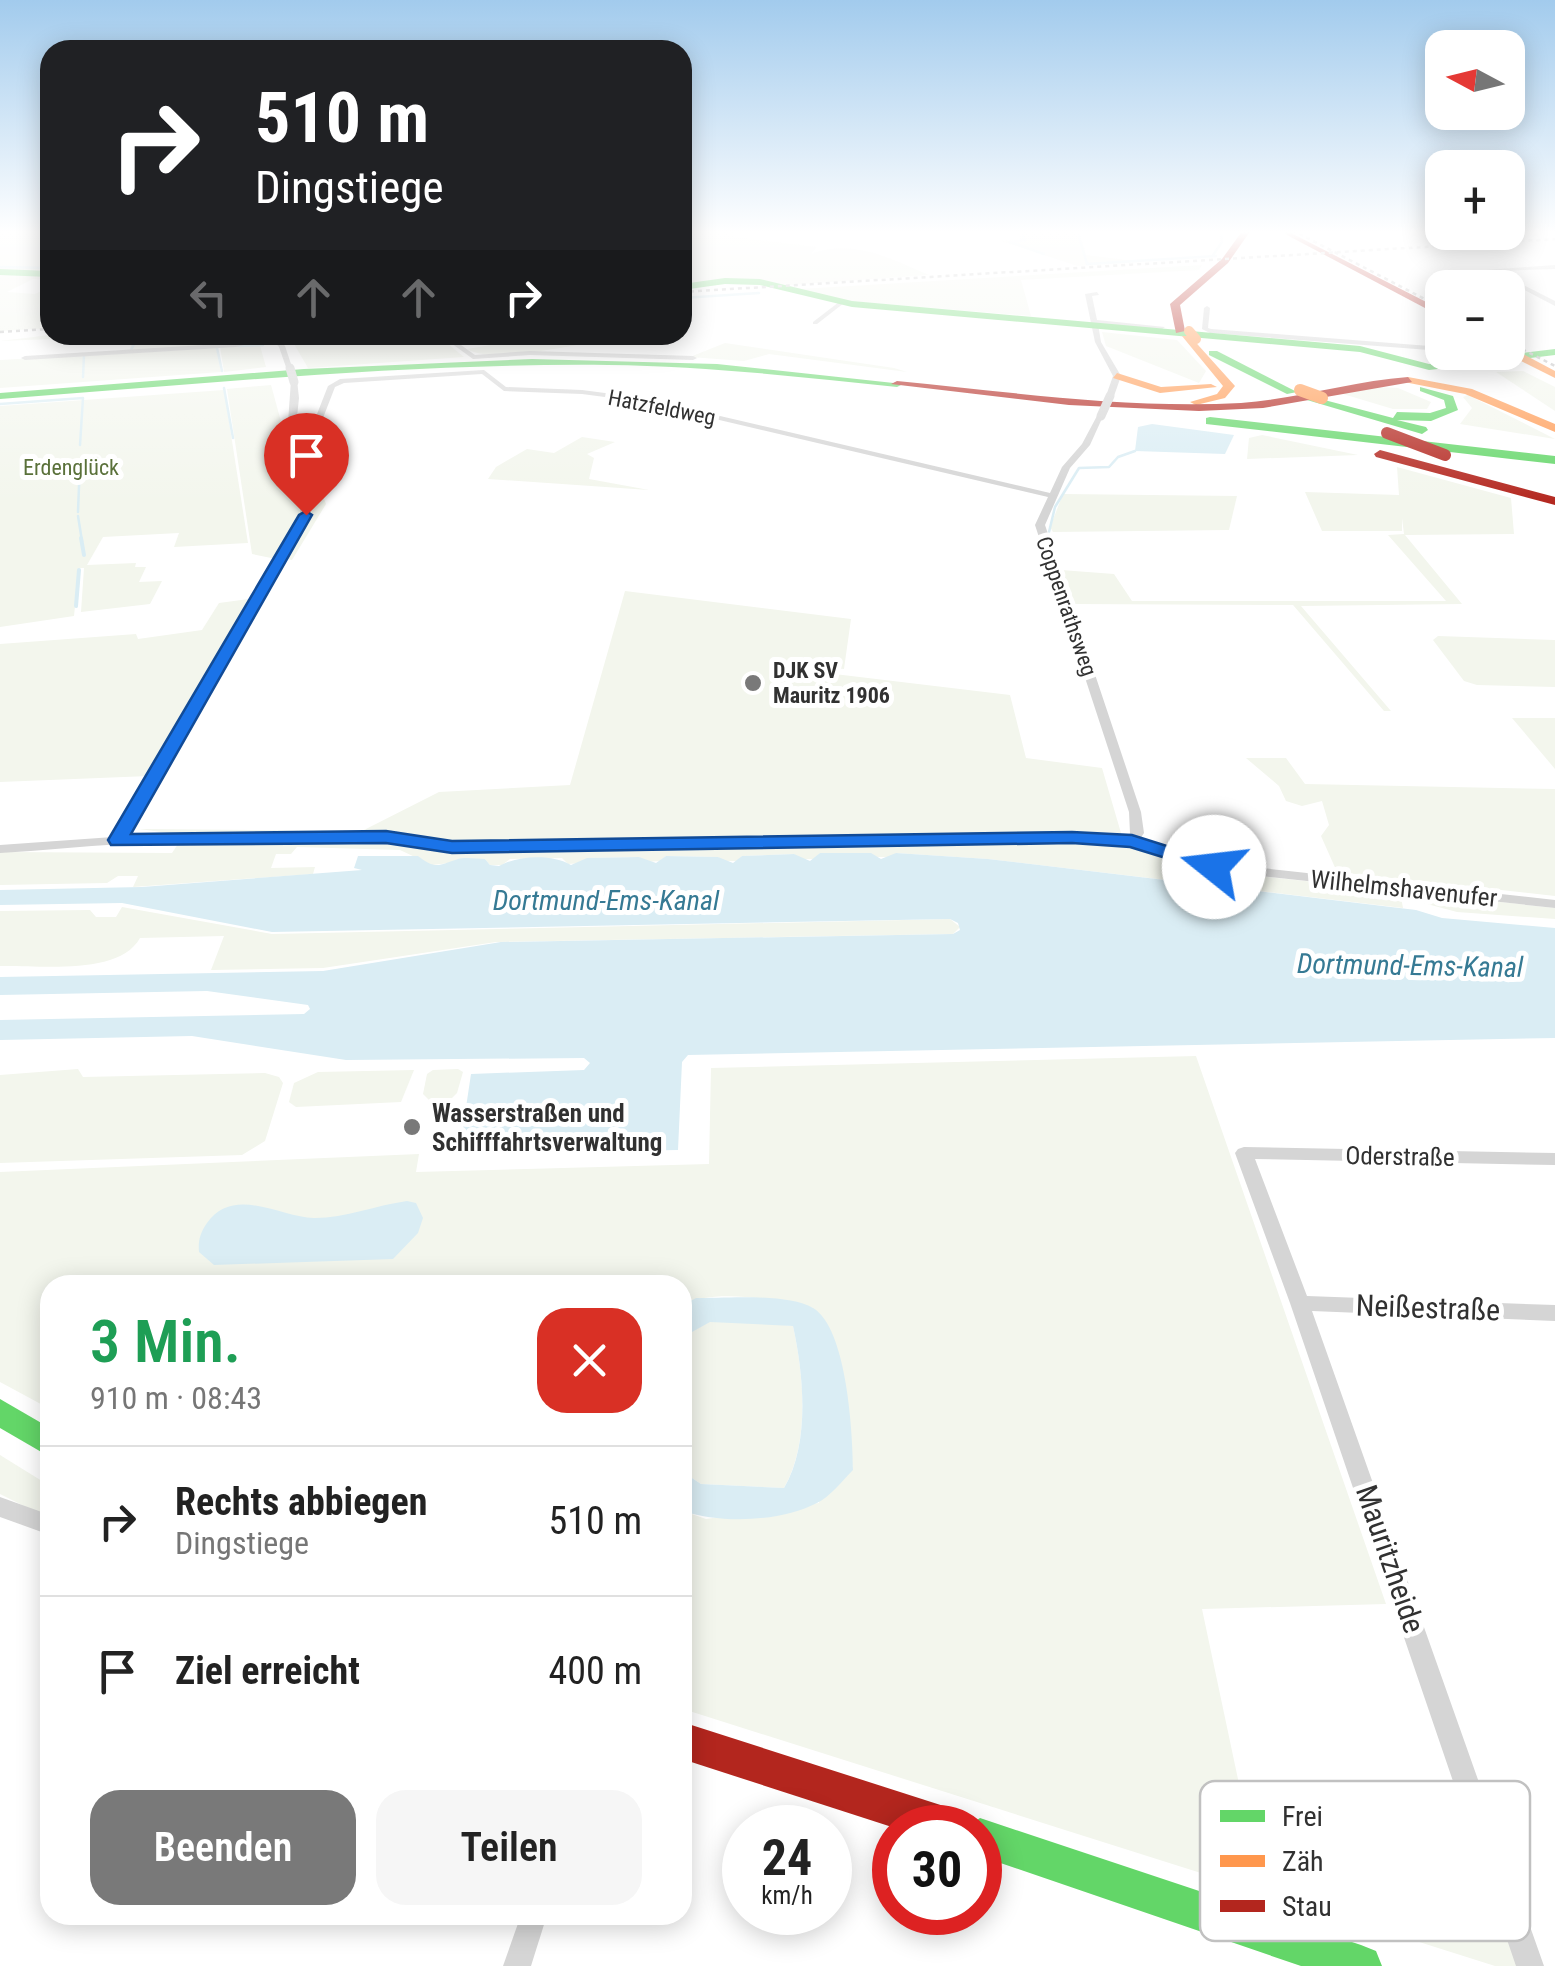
<!DOCTYPE html>
<html lang="de">
<head>
<meta charset="utf-8">
<style>
  :root { --surface:#fff; --page:#f6f6f6; --text:#222; --muted:#767676; --line:#e0e0e0; --accent:#797979 }
  body { margin:0; font-family:"Roboto Condensed",sans-serif; background:var(--page); color:var(--text); height:100vh; display:flex; flex-direction:column; font-size:38px; white-space:nowrap }
  * { box-sizing:border-box; margin:0 }
  p { font-size:32px; color:var(--muted) }
  .icon { flex:none; width:55px; height:55px; fill:none; stroke:currentColor; stroke-width:2; stroke-linecap:round; stroke-linejoin:round }
  .map { position:relative; flex:1; overflow:hidden }
  .details { position:absolute; left:40px; top:1275px; width:652px; height:650px; display:flex; flex-direction:column; background:var(--surface); border-radius:30px; box-shadow:0 5px 25px #0003 }
  .details>* { flex:none }
  .guide { position:absolute; left:40px; top:40px; width:652px; height:305px; border-radius:30px; box-shadow:0 5px 25px #0003; background:#202124; color:#fff; overflow:hidden }
  .needle { width:65px; rotate:277deg }
  .controls { position:absolute; left:1425px; top:30px; display:grid; gap:20px }
  .controls a { display:grid; place-items:center; width:100px; height:100px; border-radius:20px; background:var(--surface); box-shadow:0 5px 25px #0003; font-size:50px }
  .speed { position:absolute; left:722px; top:1805px; display:flex; gap:20px; font-size:50px; font-weight:700; text-align:center }
  .speed>* { display:grid; place-content:center; width:130px; height:130px; border-radius:50%; background:var(--surface); box-shadow:0 5px 25px #0003; line-height:1 }
  .speed small { font-size:25px; font-weight:400 }
  .speed .limit { border:15px solid #d22; background:#fff; color:#111 }
  .pin { position:absolute; display:grid; place-items:center; width:85px; height:85px; color:#fff; margin:-102px -42px; border-radius:50% 50% 50% 0; rotate:-45deg; box-shadow:0 0 10px #0007 }
  .pin .icon { rotate:45deg }
  .me { position:absolute; width:110px; margin:-55px; rotate:286deg; stroke-linejoin:round; filter:drop-shadow(0 0 8px #0008) }
  .turn { display:flex; align-items:center; gap:35px; height:210px; padding:0 50px; font-size:45px }
  .turn .icon { width:130px; height:130px; stroke-width:2.5 }
  .turn b { display:block; font-size:70px; line-height:85px }
  .lanes { display:flex; align-items:center; height:95px; padding:0 50px; background:#0003; justify-content:center; gap:50px; direction:ltr }
  .lanes .off { opacity:.35 }
  .round { display:grid; place-items:center; flex:none; width:105px; height:105px; border-radius:30px; background:var(--page) }
  .head { display:flex; align-items:center; justify-content:space-between; height:170px; padding:0 50px }
  h1 { font-size:60px; font-weight:600; line-height:75px; color:#1e9e55 }
  .cta { display:flex; gap:20px; margin-top:auto; padding:20px 50px }
  .cta a { flex:1; height:115px; border-radius:30px; background:var(--accent); color:#fff; font-size:40px; font-weight:600; line-height:115px; text-align:center }
  .cta a+a { background:var(--page); color:var(--text) }
  ul { padding:0; list-style:none }
  li { display:flex; align-items:center; gap:30px; height:150px; padding:0 50px; border-top:2px solid var(--line) }
  li div { flex:1 }
  li b { display:block; font-size:38px }
  li em { font-style:normal }
  .map>svg:first-child { display:block }
  .green { fill:#f3f6ed }
  .water { fill:#daedf4 }
  .lines { fill:none; stroke-linecap:round; stroke-linejoin:round }
  .stream-far1 { stroke:#daedf4; stroke-width:2.5 }
  .stream { stroke:#daedf4; stroke-width:4 }
  .street { fill:#d5d5d5; fill-rule:evenodd }
  .fast { fill:#63d668; fill-rule:evenodd }
  .slow { fill:#ff974d; fill-rule:evenodd }
  .jam { fill:#b3261e; fill-rule:evenodd }
  .rail { stroke:#bdbdbd; stroke-width:2.5; stroke-dasharray:4 4; stroke-linecap:butt }
  .street-bridge { stroke:#d5d5d5; stroke-width:9 }
  .slow-bridge-far1 { stroke:#ff974d; stroke-width:10 }
  .slow-bridge { stroke:#ff974d; stroke-width:12 }
  .jam-bridge { stroke:#b3261e; stroke-width:12 }
  .route { fill:#1a73e8; stroke:#114b97; stroke-width:2.5 }
  .poi-dot { fill:#797979; stroke:#fff; stroke-width:4 }
  .labels { text-anchor:middle; stroke-width:10; stroke-linejoin:round; paint-order:stroke }
  .far-street-label { font-size:22px; fill:#313131; stroke:#fff }
  .far-park-label { font-size:22px; fill:#5a713a; stroke:#fff }
  .far-poi-label { font-size:22px; font-weight:bold; fill:#313131; stroke:#fff; text-anchor:start }
  .street-label { font-size:25px; fill:#313131; stroke:#fff }
  .poi-label { font-size:25px; font-weight:bold; fill:#313131; stroke:#fff; text-anchor:start }
  .water-label { font-size:28px; font-style:italic; fill:#367a94; stroke:#fff }
  .near-street-label { font-size:30px; fill:#313131; stroke:#fff }
  .key { fill:#fff; stroke:#c1c1c1; stroke-width:2.5 }
  .key-label { font-size:28px; fill:#313131 }
</style>
</head>
<body>
<div class="map">
<svg width="1555" height="1966" viewBox="0 0 1555 1966">
  <rect width="100%" height="100%" fill="#fff"/>
  <!-- green -->
  <g class="green">
    <polygon points="0,230 50,230 50,280 33,279 7,292 35,294 50,287 50,328 0,331"/>
    <path d="M682,230L746,231L729,236L817,247L811,254C853,238 891,259 929,275L788,285L745,279L683,285Z"/>
    <polygon points="1017,230 1079,230 1086,255 1142,262 1078,266 1001,241 1020,240"/>
    <polygon points="1202,265 1199,270 1021,280 1031,316 837,300 800,289"/>
    <polygon points="1102,332 1177,340 1206,371 1199,383 1106,346"/>
    <polygon points="50,335 257,335 266,367 224,372 220,346 130,350 132,336 0,341"/>
    <polygon points="280,335 437,335 464,357 308,368 293,342 281,341"/>
    <path d="M513,335H630C596,340 493,366 467,349L509,342L505,338Z"/>
    <polygon points="725,343 894,368 907,372 769,354 744,361 690,357"/>
    <polygon points="216,348 221,372 0,388 0,360"/>
    <polygon points="1523,371 1555,387 1555,411 1496,372"/>
    <polygon points="271,385 304,505 276,559 252,554 227,389"/>
    <polygon points="1378,387 1398,388 1431,402 1427,409 1393,409 1343,394"/>
    <polygon points="224,390 248,543 174,547 179,533 103,537 87,565 136,563 135,567 146,567 139,582 162,581 150,604 81,612 84,568 79,568 74,616 0,627 0,406"/>
    <polygon points="1468,395 1555,439 1460,424 1472,408 1463,397"/>
    <polygon points="1262,435 1358,455 1247,459 1249,438"/>
    <polygon points="582,437 615,442 587,454 594,458 589,479 649,490 488,479 496,467 527,449 554,453"/>
    <polygon points="294,439 300,439 326,504 292,560 287,559 314,503"/>
    <polygon points="1397,467 1511,498 1514,534 1405,535 1462,604 1301,606 1391,711 1384,711 1293,605 1071,604 1061,570 1114,574 1132,601 1446,601 1388,535 1404,534 1402,518 1402,531 1322,531 1305,492 1399,495"/>
    <polygon points="1063,494 1237,496 1229,530 1053,532 1050,527"/>
    <polygon points="625,591 851,619 844,669 800,664 801,670 1010,695 1026,758 1102,768 1121,833 1071,832 1069,841 1130,845 1212,871 1555,908 1555,919 1457,912 1401,897 1403,908 988,859 896,853 892,857 876,857 870,853 820,853 815,859 799,859 794,854 742,856 737,861 723,861 718,857 666,856 660,861 645,862 639,857 588,858 582,863 568,864 562,858 510,859 502,865 490,865 485,859 432,865 400,850 297,847 291,854 276,854 271,868 315,867 313,874 133,887 138,876 118,876 107,883 0,885 0,852 172,853 184,835 139,829 362,831 439,792 570,785"/>
    <polygon points="256,598 149,776 0,782 0,644 136,634 138,639 202,630 219,603"/>
    <polygon points="1438,636 1555,640 1555,687 1477,685 1464,681 1433,640"/>
    <polygon points="1512,718 1555,718 1555,769"/>
    <polygon points="1246,758 1286,758 1305,784 1555,789 1555,896 1337,872 1321,836 1329,825 1322,801 1302,806 1286,801 1279,786"/>
    <path d="M122,907L272,934L950,919L960,927L953,934L496,942L323,968L211,970L224,936L140,938C119,976 40,965 0,966V911L90,910L96,917H116Z"/>
    <path d="M1196,1056L1386,1604L1202,1609L1253,1850L1509,1932L1521,1966H1495L683,1709V1511L706,1519L819,1503L813,1308C778,1300 714,1288 683,1305L682,1285H50V1409L0,1382V1172L419,1154L416,1172L709,1164L711,1068Z"/>
    <polygon points="78,1069 83,1077 265,1073 279,1077 283,1083 265,1141 242,1155 0,1163 0,1075"/>
    <polygon points="458,1069 463,1072 457,1093 450,1100 430,1101 423,1094 427,1074 433,1070"/>
    <polygon points="414,1070 401,1102 296,1107 289,1102 294,1083 318,1072"/>
    <path d="M734,1320L793,1326C804,1377 810,1442 784,1488L701,1484L683,1472L682,1337L709,1322Z"/>
    <polygon points="0,1455 50,1486 50,1519 0,1494"/>
  </g>
  <!-- water -->
  <g class="water">
    <polygon points="1152,424 1234,435 1225,454 1135,451 1138,427"/>
    <path d="M820,853H871L881,859L896,853L988,859L1416,910L1442,918L1555,928V1038L688,1055L682,1062L678,1150L459,1154L471,1074L584,1070L590,1063L584,1058L346,1060L192,1036L0,1040V1020L304,1014L310,1009L308,1005L207,991L0,995V977L323,971L501,942L953,934L960,930L958,923L950,919L272,932L122,903L0,905V890L142,887L362,870L354,868L358,856H418C436,870 439,865 458,859C465,857 478,859 485,859L490,865L499,866C518,855 553,854 571,865L587,858L639,857L656,863L666,856L718,857L733,863L742,856L794,854L810,861Z"/>
    <path d="M407,1201L416,1203L423,1218L418,1233L393,1259L214,1265L199,1252C198,1241 200,1233 207,1223C234,1184 284,1219 315,1218C345,1218 377,1205 407,1201Z"/>
    <path d="M696,1298C726,1298 787,1293 813,1308C847,1328 853,1434 853,1470C843,1480 830,1497 817,1503C780,1522 721,1524 683,1511V1472L701,1484L784,1488C810,1444 804,1376 793,1326L710,1322L683,1337V1305Z"/>
  </g>
  <g class="lines">
    <!-- stream-far1 -->
    <g class="stream-far1">
      <polyline points="1020,230 1025,240 1010,242 1044,254"/>
      <polyline points="1077,230 1087,264 1216,256"/>
      <polyline points="1213,255 1222,242 1221,232"/>
      <polyline points="0,267 50,268"/>
      <polyline points="682,298 759,293"/>
      <polyline points="239,346 263,345"/>
      <polyline points="217,348 222,371"/>
      <polyline points="131,350 138,337"/>
      <polyline points="83,377 84,355"/>
      <polyline points="224,388 233,438"/>
      <polyline points="0,404 83,398 80,445"/>
      <polyline points="78,512 80,460"/>
      <polyline points="78,516 82,541"/>
      <polyline points="1049,532 1055,507 1079,468 1109,467 1118,457 1135,451"/>
    </g>
    <!-- stream -->
    <g class="stream">
      <polyline points="81,538 84,555"/>
      <polyline points="76,606 79,570"/>
    </g>
    <!-- street -->
    <g class="street">
      <polygon points="1555,265 1555,269 1496,271 1555,301 1555,306 1486,270"/>
      <polygon points="1097,292 1099,295 1092,296 1097,320 1165,327 1162,329 1098,324 1101,342 1121,376 1114,396 1110,398 1106,396 1113,376 1095,342 1085,294"/>
      <polygon points="839,302 844,303 817,324 813,324 813,322"/>
      <polygon points="1207,306 1210,308 1208,328 1211,329 1442,347 1442,351 1210,333 1202,329 1204,308"/>
      <polygon points="248,335 255,335 248,344 236,347 25,360 21,358 25,356 236,343 244,341"/>
      <polygon points="269,335 276,335 285,346 293,370 287,370 279,347"/>
      <polygon points="440,335 447,335 475,355 530,351 693,356 697,358 693,360 530,355 473,359"/>
      <path d="M484,370L506,387L582,390L643,398L1050,493L1062,467L1082,444L1098,414H1104L1090,445L1070,468L1045,525L1141,812L1144,833L1140,839L1216,863L1555,900V908L1214,871L1131,845L1105,843L452,851C343,837 233,839 122,844C82,846 41,851 0,853V845L113,837L300,515L301,496L287,437L291,380H297L299,398L297,417L317,414L328,386L340,379ZM482,374L504,391L582,394L643,402L1048,497L1035,525L1129,812L1130,833L1128,837L1105,835L452,843L329,833L127,836L310,515C313,483 293,454 296,422L323,418L335,387L344,383Z"/>
      <polygon points="1244,1147 1555,1153 1555,1165 1255,1159 1307,1296 1555,1305 1555,1321 1312,1311 1544,1966 1516,1966 1290,1303 1235,1153 1238,1149"/>
      <polygon points="0,1497 50,1515 50,1535 0,1517"/>
      <polygon points="521,1915 547,1915 531,1966 503,1966"/>
    </g>
    <!-- fast -->
    <g class="fast">
      <polygon points="1278,230 1294,233 1290,236"/>
      <polygon points="0,269 50,271 50,277 0,275"/>
      <polygon points="725,278 760,279 852,301 1360,346 1429,364 1555,349 1555,355 1429,370 1360,352 852,307 760,285 725,284 682,290 682,284"/>
      <polygon points="1209,351 1217,351 1297,392 1287,394 1209,355"/>
      <path d="M532,359L717,364L903,384L897,387C801,377 705,366 608,365C405,363 202,384 0,399V393L304,369Z"/>
      <polygon points="1420,387 1453,396 1458,410 1431,421 1397,420 1426,427 1428,430 1422,434 1307,400 1313,397 1393,418 1397,412 1430,413 1446,408 1444,400 1420,391"/>
      <polygon points="1210,417 1555,456 1555,464 1206,424 1206,418"/>
      <polygon points="0,1399 50,1428 50,1457 0,1428"/>
      <polygon points="980,1818 1361,1945 1376,1951 1382,1966 1301,1966 980,1856 980,1828 965,1828"/>
    </g>
    <!-- slow -->
    <g class="slow">
      <polygon points="1182,336 1190,336 1235,386 1225,398 1196,405 1190,402 1217,394 1223,386"/>
      <polygon points="1515,354 1523,354 1555,371 1555,378 1515,358"/>
      <polygon points="1117,373 1161,387 1211,384 1217,387 1160,393 1113,378"/>
      <polygon points="1408,377 1472,389 1555,424 1555,432 1465,394 1404,382"/>
    </g>
    <!-- jam -->
    <g class="jam">
      <polygon points="1243,230 1251,230 1228,263 1180,305 1185,331 1176,333 1170,304 1222,259"/>
      <polygon points="1287,231 1442,310 1442,317 1287,235"/>
      <path d="M1408,377L1412,382L1263,408L1199,411L1069,405L891,384L897,381C1011,392 1126,409 1241,403C1298,399 1352,381 1408,377Z"/>
      <polygon points="1380,450 1555,497 1555,505 1376,457 1374,454"/>
      <polygon points="682,1722 953,1809 967,1814 972,1828 895,1828 682,1759"/>
    </g>
    <!-- rail -->
    <g class="rail">
      <polyline points="1292,230 1442,308"/>
      <polyline points="682,292 1555,239"/>
      <polyline points="0,332 50,329"/>
      <polyline points="1508,342 1555,366"/>
    </g>
    <!-- street-bridge -->
    <g class="street-bridge">
      <polyline points="290,368 294,382"/>
      <polyline points="1101,416 1110,396"/>
    </g>
    <!-- slow-bridge-far1 -->
    <polyline class="slow-bridge-far1" points="1189,331 1196,339"/>
    <!-- slow-bridge -->
    <polyline class="slow-bridge" points="1300,390 1322,398"/>
    <!-- jam-bridge -->
    <polyline class="jam-bridge" points="1387,433 1445,455"/>
  </g>
  <!-- sky -->
  <linearGradient id="sky" x2="0" y2="1"><stop stop-color="#a2cbed"/><stop offset="0.46" stop-color="#fff"/><stop offset="1" stop-color="#fff" stop-opacity="0"/></linearGradient>
  <rect width="1555" height="505" fill="url(#sky)"/>
  <!-- route -->
  <polygon class="route" points="306,511 312,515 131,834 386,831 452,841 1072,832 1132,835 1221,863 1224,867 1214,873 1130,847 1072,843 452,853 386,843 111,845 108,840 299,515"/>
  <!-- markers -->
  <g class="poi-dot">
    <circle cx="753" cy="683" r="10"/>
    <circle cx="412" cy="1127" r="10"/>
  </g>
  <g class="labels">
    <!-- far-street labels -->
    <g class="far-street-label">
      <text transform="translate(662 407) rotate(11)" y="8">Hatzfeldweg</text>
      <text transform="translate(1067 606) rotate(71)" y="8">Coppenrathsweg</text>
    </g>
    <!-- far-park labels -->
    <g class="far-park-label">
      <text x="71" y="475">Erdenglück</text>
    </g>
    <!-- far-poi labels -->
    <g class="far-poi-label">
      <text x="773" y="678">DJK SV<tspan x="773" dy="25">Mauritz 1906</tspan></text>
    </g>
    <!-- street labels -->
    <g class="street-label">
      <text transform="translate(1404 888) rotate(6)" y="9">Wilhelmshavenufer</text>
      <text transform="translate(1400 1156) rotate(1)" y="9">Oderstraße</text>
    </g>
    <!-- poi labels -->
    <g class="poi-label">
      <text x="432" y="1122">Wasserstraßen und<tspan x="432" dy="29">Schifffahrtsverwaltung</tspan></text>
    </g>
    <!-- water labels -->
    <g class="water-label">
      <text x="606" y="910">Dortmund-Ems-Kanal</text>
      <text transform="translate(1410 965) rotate(1)" y="10">Dortmund-Ems-Kanal</text>
    </g>
    <!-- near-street labels -->
    <g class="near-street-label">
      <text transform="translate(1428 1308) rotate(2)" y="10">Neißestraße</text>
      <text transform="translate(1390 1559) rotate(71)" y="10">Mauritzheide</text>
    </g>
  </g>
  <!-- legend -->
  <rect x="1200" y="1781" width="330" height="160" rx="15" class="key"/>
  <rect x="1220" y="1810" width="45" height="12" fill="#63d668"/>
  <rect x="1220" y="1855" width="45" height="12" fill="#ff974d"/>
  <rect x="1220" y="1900" width="45" height="12" fill="#b3261e"/>
  <g class="key-label">
    <text x="1282" y="1826">Frei</text>
    <text x="1282" y="1871">Zäh</text>
    <text x="1282" y="1916">Stau</text>
  </g>
</svg>
<div class="controls">
<a><svg class="needle" viewBox="-14 -14 28 28"><path d="M0-13l5 13h-10z" fill="#e53935"/><path d="M0 13l5-13h-10z" fill="#767676"/></svg></a>
<a>+</a>
<a>−</a>
</div>
<div class="speed"><div>24<small>km/h</small></div><div class="limit">30</div></div>
<div class="pin" style="left:306px;top:515px;background:#d93025"><svg class="icon" aria-label="arrive" viewBox="0 0 24 24"><path d="M6 21V4h12l-3 4 3 4H6"/></svg></div>
<svg class="me" style="left:1214px;top:867px" viewBox="-20 -20 40 40"><circle r="19" fill="#fff"/><path d="M0-13L10 11 0 6-10 11z" fill="#1a73e8"/></svg>
<div class="guide">
<div class="turn"><svg class="icon" aria-label="right" viewBox="0 0 24 24"><path d="M7 20v-9h11M14 6l5 5-5 5"/></svg><div><b>510 m</b>Dingstiege</div></div>
<div class="lanes"><svg class="icon off" aria-label="left" viewBox="0 0 24 24"><path d="M17 20v-9H6M10 6l-5 5 5 5"/></svg><svg class="icon off" aria-label="ahead" viewBox="0 0 24 24"><path d="M12 20V5M6 11l6-6 6 6"/></svg><svg class="icon off" aria-label="ahead" viewBox="0 0 24 24"><path d="M12 20V5M6 11l6-6 6 6"/></svg><svg class="icon" aria-label="right" viewBox="0 0 24 24"><path d="M7 20v-9h11M14 6l5 5-5 5"/></svg></div>
</div>
<section class="details">
<div class="head"><div><h1>3 Min.</h1><p>910 m · 08:43</p></div><a class="round" style="background:#d93025;color:#fff"><svg class="icon" aria-label="close" viewBox="0 0 24 24"><path d="M6 6l12 12M18 6L6 18"/></svg></a></div>
<ul>
<li><svg class="icon" aria-label="right" viewBox="0 0 24 24"><path d="M7 20v-9h11M14 6l5 5-5 5"/></svg><div><b>Rechts abbiegen</b><p>Dingstiege</p></div><em>510 m</em></li>
<li><svg class="icon" aria-label="arrive" viewBox="0 0 24 24"><path d="M6 21V4h12l-3 4 3 4H6"/></svg><div><b>Ziel erreicht</b></div><em>400 m</em></li>
</ul>
<div class="cta"><a>Beenden</a><a>Teilen</a></div>
</section>
</div>
</body>
</html>
